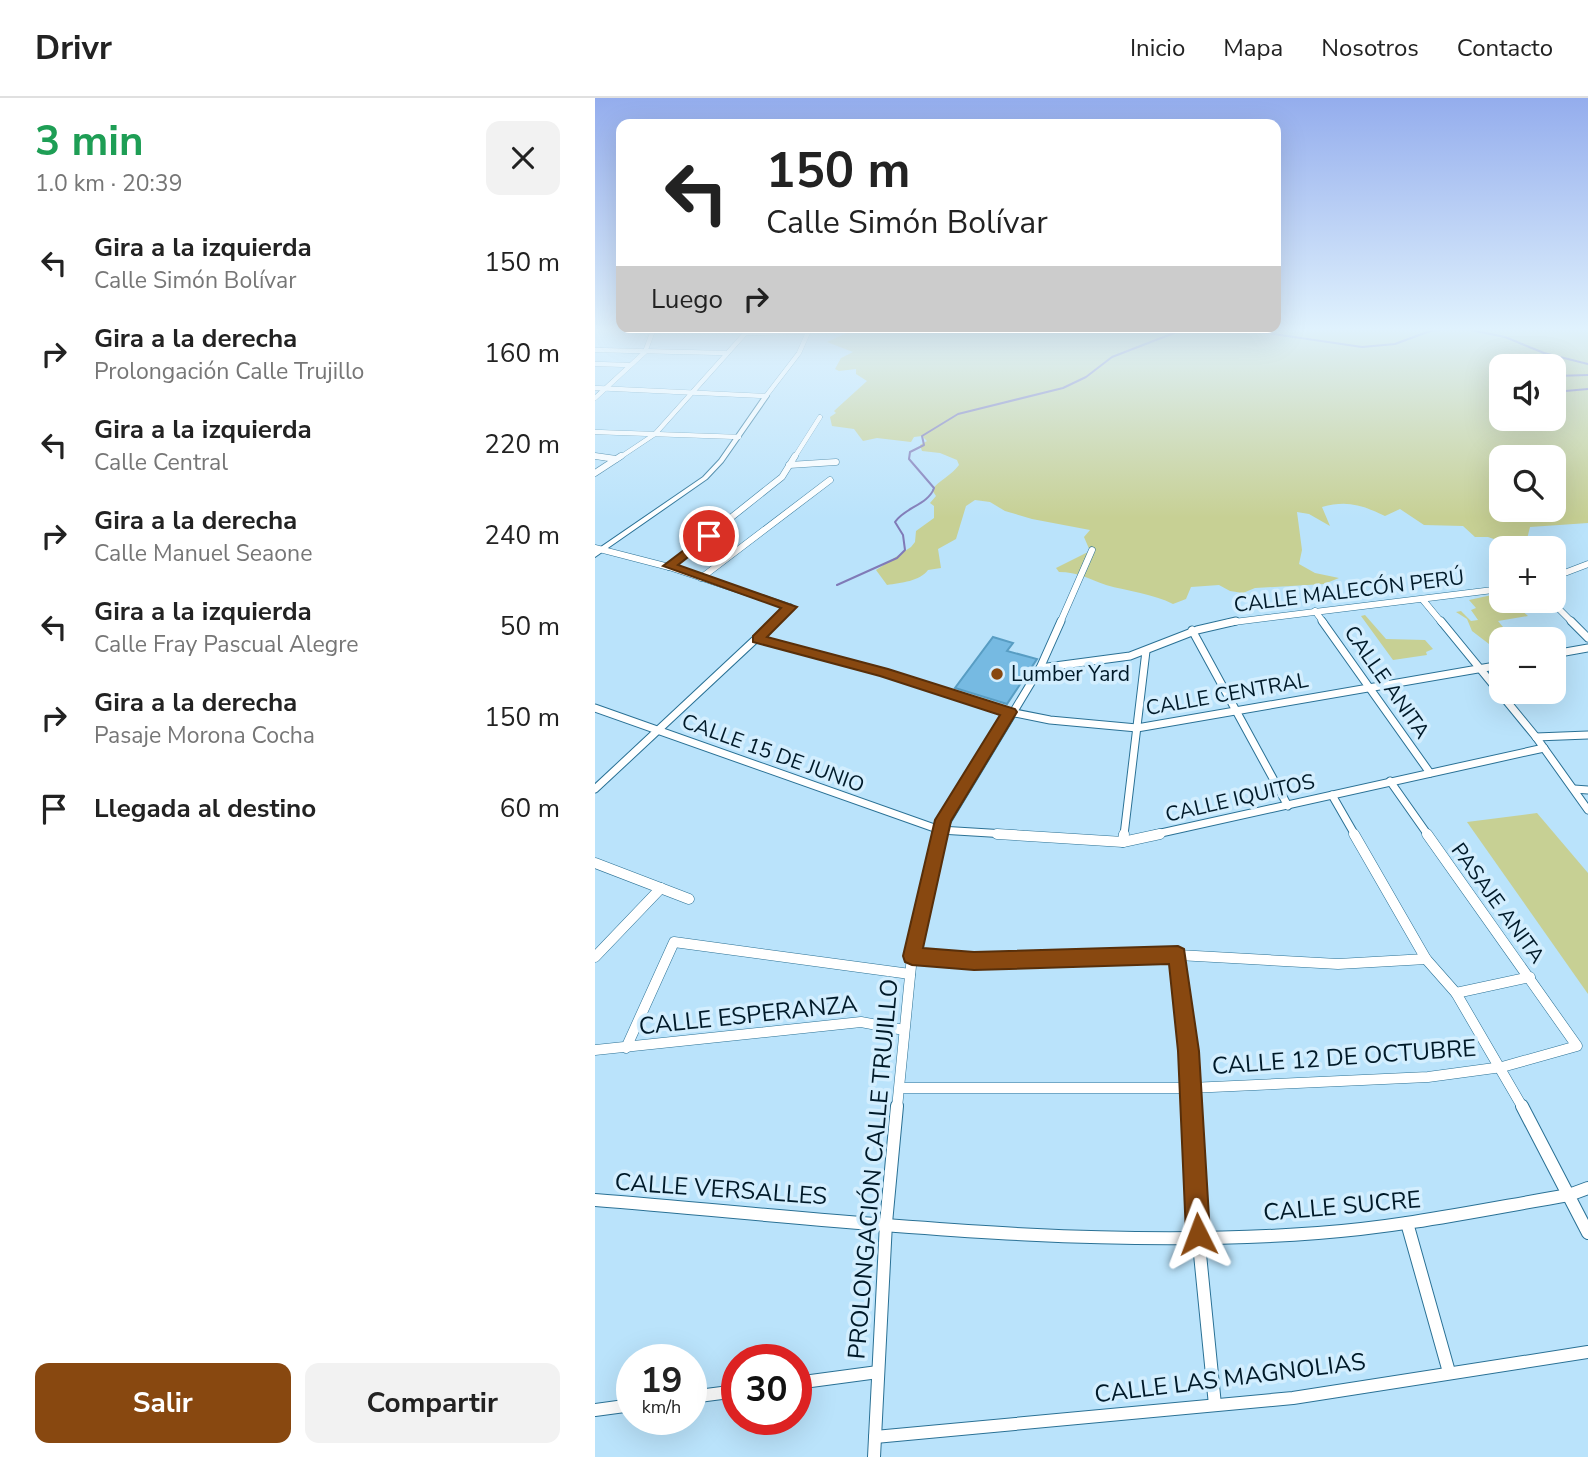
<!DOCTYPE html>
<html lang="es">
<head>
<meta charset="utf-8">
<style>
  :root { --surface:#fff; --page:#f2f2f2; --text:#222; --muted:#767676; --line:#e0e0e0; --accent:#884810 }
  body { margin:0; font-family:"Nunito Sans",sans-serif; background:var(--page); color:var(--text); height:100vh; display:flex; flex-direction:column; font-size:26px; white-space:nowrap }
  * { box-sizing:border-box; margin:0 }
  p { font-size:23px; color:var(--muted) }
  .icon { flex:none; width:38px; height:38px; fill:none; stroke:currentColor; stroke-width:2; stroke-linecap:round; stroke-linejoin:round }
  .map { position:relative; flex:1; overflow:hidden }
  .side { display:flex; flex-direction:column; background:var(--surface); width:595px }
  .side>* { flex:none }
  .guide { position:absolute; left:21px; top:21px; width:665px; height:214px; border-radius:14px; box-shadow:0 7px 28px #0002; background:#fff; color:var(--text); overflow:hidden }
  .tools { position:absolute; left:894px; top:256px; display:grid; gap:14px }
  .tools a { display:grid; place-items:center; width:77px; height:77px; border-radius:14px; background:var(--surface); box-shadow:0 7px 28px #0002; font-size:35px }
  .speed { position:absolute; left:21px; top:1246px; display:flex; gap:14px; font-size:35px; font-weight:700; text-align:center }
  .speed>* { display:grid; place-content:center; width:91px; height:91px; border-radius:50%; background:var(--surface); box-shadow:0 7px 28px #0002; line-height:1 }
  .speed small { font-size:18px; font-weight:400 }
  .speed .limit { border:10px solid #d22; background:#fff; color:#111 }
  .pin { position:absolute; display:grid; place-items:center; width:60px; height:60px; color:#fff; margin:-30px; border:4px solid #fff; border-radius:50%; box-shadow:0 2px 7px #0007 }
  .me { position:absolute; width:77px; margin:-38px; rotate:357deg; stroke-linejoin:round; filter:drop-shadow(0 0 5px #0008) }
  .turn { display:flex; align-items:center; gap:24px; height:147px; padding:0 35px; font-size:32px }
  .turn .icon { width:91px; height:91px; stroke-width:2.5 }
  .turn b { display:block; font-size:49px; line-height:60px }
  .then { display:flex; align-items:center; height:66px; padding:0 35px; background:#0003; gap:14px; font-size:26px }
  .round { display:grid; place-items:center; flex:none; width:74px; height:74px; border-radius:14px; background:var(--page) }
  .head { display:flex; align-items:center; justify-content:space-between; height:119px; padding:0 35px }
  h1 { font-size:42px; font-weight:700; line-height:52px; color:#1e9e55 }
  .button { display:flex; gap:14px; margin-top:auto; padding:14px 35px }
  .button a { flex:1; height:80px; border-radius:14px; background:var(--accent); color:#fff; font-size:28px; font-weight:700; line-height:80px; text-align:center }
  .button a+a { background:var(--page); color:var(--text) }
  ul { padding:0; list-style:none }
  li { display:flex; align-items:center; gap:21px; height:91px; padding:0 35px }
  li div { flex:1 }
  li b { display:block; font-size:26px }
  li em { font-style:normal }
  header { display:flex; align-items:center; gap:42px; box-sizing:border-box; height:98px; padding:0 35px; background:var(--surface); border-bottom:2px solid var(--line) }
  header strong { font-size:33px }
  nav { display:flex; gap:38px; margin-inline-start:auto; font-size:24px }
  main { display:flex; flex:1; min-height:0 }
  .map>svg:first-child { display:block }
  .green { fill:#c7d094; fill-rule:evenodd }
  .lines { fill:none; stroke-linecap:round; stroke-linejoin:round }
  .stream { stroke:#807ab7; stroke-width:2 }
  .building { fill:#76bae2; stroke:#589dc3; stroke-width:2 }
  .street-far4-casing { stroke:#2a7195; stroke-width:5 }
  .street-far3-casing { stroke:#2a7195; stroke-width:7 }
  .street-far2-casing { stroke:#2a7195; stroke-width:9 }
  .street-far1-casing { stroke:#2a7195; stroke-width:11 }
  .street-casing { stroke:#2a7195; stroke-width:14 }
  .secondary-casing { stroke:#2a7195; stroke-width:2 }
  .street-far4 { stroke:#fff; stroke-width:4.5 }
  .street-far3 { stroke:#fff; stroke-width:6 }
  .street-far2 { stroke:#fff; stroke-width:7 }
  .street-far1 { stroke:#fff; stroke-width:10 }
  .street { stroke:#fff; stroke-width:12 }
  .secondary { fill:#fff; fill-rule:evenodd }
  .route { fill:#884810; stroke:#582f0a; stroke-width:2 }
  .poi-dot { fill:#884810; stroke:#d3eefe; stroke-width:2.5 }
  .labels { text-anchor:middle; stroke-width:7; stroke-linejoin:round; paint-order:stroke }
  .street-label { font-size:21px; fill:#001a29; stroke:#d3eefe }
  .poi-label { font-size:21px; fill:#001a29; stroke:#d3eefe; text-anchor:start }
  .near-street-label { font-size:24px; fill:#001a29; stroke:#d3eefe }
</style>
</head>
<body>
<header>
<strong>Drivr</strong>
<nav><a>Inicio</a><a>Mapa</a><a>Nosotros</a><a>Contacto</a></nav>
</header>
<main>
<section class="side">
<div class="head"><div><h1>3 min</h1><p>1.0 km · 20:39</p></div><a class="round"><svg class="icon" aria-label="close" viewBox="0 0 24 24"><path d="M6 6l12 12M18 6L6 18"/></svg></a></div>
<ul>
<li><svg class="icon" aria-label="left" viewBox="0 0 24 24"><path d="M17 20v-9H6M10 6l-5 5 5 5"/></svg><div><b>Gira a la izquierda</b><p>Calle Simón Bolívar</p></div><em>150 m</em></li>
<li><svg class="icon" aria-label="right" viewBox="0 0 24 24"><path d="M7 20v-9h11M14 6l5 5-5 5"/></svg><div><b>Gira a la derecha</b><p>Prolongación Calle Trujillo</p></div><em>160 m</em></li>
<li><svg class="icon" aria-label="left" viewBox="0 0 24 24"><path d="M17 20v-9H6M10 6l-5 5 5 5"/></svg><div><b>Gira a la izquierda</b><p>Calle Central</p></div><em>220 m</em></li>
<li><svg class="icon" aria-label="right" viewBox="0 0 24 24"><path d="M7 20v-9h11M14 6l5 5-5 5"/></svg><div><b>Gira a la derecha</b><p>Calle Manuel Seaone</p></div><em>240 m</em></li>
<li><svg class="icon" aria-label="left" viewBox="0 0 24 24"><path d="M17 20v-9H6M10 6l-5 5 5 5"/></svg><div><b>Gira a la izquierda</b><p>Calle Fray Pascual Alegre</p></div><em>50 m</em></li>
<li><svg class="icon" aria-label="right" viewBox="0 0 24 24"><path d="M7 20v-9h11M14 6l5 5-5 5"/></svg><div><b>Gira a la derecha</b><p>Pasaje Morona Cocha</p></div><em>150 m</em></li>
<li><svg class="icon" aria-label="arrive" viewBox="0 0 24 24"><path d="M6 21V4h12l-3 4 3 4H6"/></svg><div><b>Llegada al destino</b></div><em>60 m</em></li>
</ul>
<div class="button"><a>Salir</a><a>Compartir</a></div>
</section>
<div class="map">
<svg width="993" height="1359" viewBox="0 0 993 1359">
  <rect width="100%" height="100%" fill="#bae3fb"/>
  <!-- green -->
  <g class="green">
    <path d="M249,230H993V425L935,429L931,445L925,450L893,439H880L868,428L829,427L805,411L790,418C767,407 752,402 727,409L735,428L714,416L702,414L707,452L704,466L720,475L744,480L729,486L660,490L648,495L635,493L624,487L596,489L591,501L578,506C559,496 532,493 511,487C494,481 483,474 464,474L461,470L495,453L489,439L495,432L437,421L410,413L395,404L380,402L371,408L361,441L343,451L346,470L333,472C325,483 306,485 292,487L281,472L316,449L320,444L321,433L339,420V408L335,405L341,398L337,392C343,383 356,378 364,367L362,362L345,355L327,353L325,347L332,343L327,338L319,339L316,344L282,340L268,343L259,331L237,328L235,319L241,315L239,313L272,283L261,276V271L244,273L240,271L246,260L258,254L232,244L254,234ZM906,268H959V320H906ZM906,359H959V411H906Z"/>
    <polygon points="906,495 906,502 915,502 933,518 903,523 918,541 906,541 906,546 894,546 877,533 872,521 861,514 866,513 876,523 883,522 876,512 881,510 874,502"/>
    <polygon points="770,517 791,541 830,542 838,551 831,554 832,557 798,562 766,518"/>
    <polygon points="942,715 993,775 993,896 872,724"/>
  </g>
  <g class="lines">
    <!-- stream -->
    <g class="stream">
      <polyline points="637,230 767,249 800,246 835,233 864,230"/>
      <polyline points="866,230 910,239 949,255 993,266"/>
      <polyline points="959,278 993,277"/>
      <polyline points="959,294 993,291"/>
      <path d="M242,487L302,460L310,452L308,437L300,424C309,410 334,406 339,390L314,361L315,354L329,347L327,338L363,316L468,290L491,279L517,259L592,230"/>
    </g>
  </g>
  <!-- building -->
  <polygon class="building" points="398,539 418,545 412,553 442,561 412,606 360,590"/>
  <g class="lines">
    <!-- street-far4 casing -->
    <g class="street-far4-casing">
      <g id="street-far4">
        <polyline points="150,235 213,234"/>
        <polyline points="0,252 130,255"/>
        <polyline points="0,266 35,267"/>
        <polyline points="0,290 171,298 204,255 215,230"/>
        <polyline points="0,300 50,254 59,230"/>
        <polyline points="0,334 144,339"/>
        <polyline points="0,358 11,360"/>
        <polyline points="24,360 60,336 155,230"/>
        <polyline points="199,360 225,319"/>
      </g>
    </g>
    <!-- street-far3 casing -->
    <g class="street-far3-casing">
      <g id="street-far3">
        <polyline points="0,358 21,361"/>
        <polyline points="194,367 241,364"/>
        <polyline points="0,375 26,358"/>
        <polyline points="0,450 74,469 195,509"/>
        <polyline points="74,469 187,379 200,358"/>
        <polyline points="959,479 993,466"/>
        <polyline points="106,480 235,382"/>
        <polyline points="828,502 847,525"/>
        <polyline points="955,502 978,525"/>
        <polyline points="720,513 729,525"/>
        <polyline points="178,525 195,509"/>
        <polyline points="465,525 497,452"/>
        <polyline points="631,525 906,491"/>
      </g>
    </g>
    <!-- street-far2 casing -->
    <g class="street-far2-casing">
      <g id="street-far2">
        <polyline points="727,523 835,675"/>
        <polyline points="846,523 941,639 993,712"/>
        <polyline points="976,523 993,540"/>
        <polyline points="597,532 693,708"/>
        <polyline points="163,541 288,574 415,614 455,622 542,630 906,567"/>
        <polyline points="959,556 993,550"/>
        <polyline points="445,570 535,558 602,532 641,523"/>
        <polyline points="0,610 345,732 428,737"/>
        <polyline points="941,639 993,637"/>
        <polyline points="795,683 833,737"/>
        <polyline points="0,691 180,523"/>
        <polyline points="979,691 993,692"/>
        <polyline points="737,697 760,737"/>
        <polyline points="344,737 445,570 466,523"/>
        <polyline points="529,737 551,553"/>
        <polyline points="557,737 949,650"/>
      </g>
    </g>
    <!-- street-far1 casing -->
    <g class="street-far1-casing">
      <g id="street-far1">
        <polyline points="402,736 528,744 565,736"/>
        <polyline points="759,736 831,861 861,895 928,1010"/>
        <polyline points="528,744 529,736"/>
        <polyline points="0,765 94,801"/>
        <polyline points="583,857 597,1010"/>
        <polyline points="317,858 354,863 583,857 743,866 831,861"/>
        <polyline points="0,859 66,790"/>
        <polyline points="861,895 935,879"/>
        <polyline points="31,950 79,844 315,876"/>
        <polyline points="0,952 266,924 309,932"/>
        <polyline points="305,990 595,990 833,979 907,969 982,948 832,736"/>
        <polyline points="302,1010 317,858 344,736"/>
      </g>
    </g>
    <!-- street casing -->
    <g class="street-casing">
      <g id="street">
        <polyline points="597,1008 603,1136 620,1307"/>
        <polyline points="927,1008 993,1135"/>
        <path d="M0,1102C235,1121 488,1153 723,1135C808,1129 891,1111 974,1097L993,1090"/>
        <polyline points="812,1125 854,1274"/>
        <polyline points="201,1285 283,1274"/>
        <polyline points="96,1299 142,1293"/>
        <polyline points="0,1312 37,1307"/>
        <polyline points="280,1339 698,1300 993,1254"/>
        <polyline points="279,1359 291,1125 302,1008"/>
      </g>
    </g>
    <!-- secondary casing -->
    <g class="secondary-casing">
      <polygon id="secondary" points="169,297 174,298 128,364 112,381 0,459 0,453 108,379 124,362"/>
    </g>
    <!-- street-far4 -->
    <use href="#street-far4" class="street-far4"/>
    <!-- street-far3 -->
    <use href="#street-far3" class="street-far3"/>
    <!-- street-far2 -->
    <use href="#street-far2" class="street-far2"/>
    <!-- street-far1 -->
    <use href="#street-far1" class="street-far1"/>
    <!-- street -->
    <use href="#street" class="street"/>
    <!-- secondary -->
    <use href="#secondary" class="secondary"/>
  </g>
  <!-- sky -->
  <linearGradient id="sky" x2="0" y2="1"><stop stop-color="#94aded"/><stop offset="0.55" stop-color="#e0f2fd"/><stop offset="1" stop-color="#e0f2fd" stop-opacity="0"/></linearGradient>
  <rect width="993" height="420" fill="url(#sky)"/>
  <!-- route -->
  <polygon class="route" points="110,436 120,438 83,467 202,509 172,539 293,571 420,611 422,614 356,723 328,850 379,854 583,848 589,851 604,953 615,1136 612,1145 603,1148 595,1145 591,1136 583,953 574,866 379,872 317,867 310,864 308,858 340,722 405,617 285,578 158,544 158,538 186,510 68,468"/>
  <!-- markers -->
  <circle class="poi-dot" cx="402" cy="576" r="7"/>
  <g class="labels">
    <!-- street labels -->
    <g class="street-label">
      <text transform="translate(754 493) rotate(-7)" y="7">CALLE MALECÓN PERÚ</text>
      <text transform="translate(792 584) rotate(55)" y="7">CALLE ANITA</text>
      <text transform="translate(632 596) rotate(-10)" y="7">CALLE CENTRAL</text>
      <text transform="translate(178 655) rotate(20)" y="7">CALLE 15 DE JUNIO</text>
      <text transform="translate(645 700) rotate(-13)" y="7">CALLE IQUITOS</text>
      <text transform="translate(903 805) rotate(54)" y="7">PASAJE ANITA</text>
    </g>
    <!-- poi labels -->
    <g class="poi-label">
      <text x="416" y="583">Lumber Yard</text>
    </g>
    <!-- near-street labels -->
    <g class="near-street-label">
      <text transform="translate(153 917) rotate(-6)" y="8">CALLE ESPERANZA</text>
      <text transform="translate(749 959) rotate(-4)" y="8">CALLE 12 DE OCTUBRE</text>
      <text transform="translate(278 1071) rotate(-85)" y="8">PROLONGACIÓN CALLE TRUJILLO</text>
      <text transform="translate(126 1091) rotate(4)" y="8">CALLE VERSALLES</text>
      <text transform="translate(747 1108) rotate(-5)" y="8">CALLE SUCRE</text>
      <text transform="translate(635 1280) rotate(-7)" y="8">CALLE LAS MAGNOLIAS</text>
    </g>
  </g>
</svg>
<div class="tools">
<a><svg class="icon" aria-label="sound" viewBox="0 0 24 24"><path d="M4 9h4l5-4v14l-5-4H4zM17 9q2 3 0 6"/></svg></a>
<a><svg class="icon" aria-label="search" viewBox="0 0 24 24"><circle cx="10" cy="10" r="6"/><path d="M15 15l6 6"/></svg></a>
<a>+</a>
<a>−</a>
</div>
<div class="speed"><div>19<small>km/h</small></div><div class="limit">30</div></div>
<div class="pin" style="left:114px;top:438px;background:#d93025"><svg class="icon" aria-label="arrive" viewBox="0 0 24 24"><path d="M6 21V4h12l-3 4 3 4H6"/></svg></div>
<svg class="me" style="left:603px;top:1136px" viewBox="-20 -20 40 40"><path d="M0-17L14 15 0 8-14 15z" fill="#884810" stroke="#fff" stroke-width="4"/></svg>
<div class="guide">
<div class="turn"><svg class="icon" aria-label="left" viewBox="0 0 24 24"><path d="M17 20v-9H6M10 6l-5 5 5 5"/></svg><div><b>150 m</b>Calle Simón Bolívar</div></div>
<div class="then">Luego<svg class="icon" aria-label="right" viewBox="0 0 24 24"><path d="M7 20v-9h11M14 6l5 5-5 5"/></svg></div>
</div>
</div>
</main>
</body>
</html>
